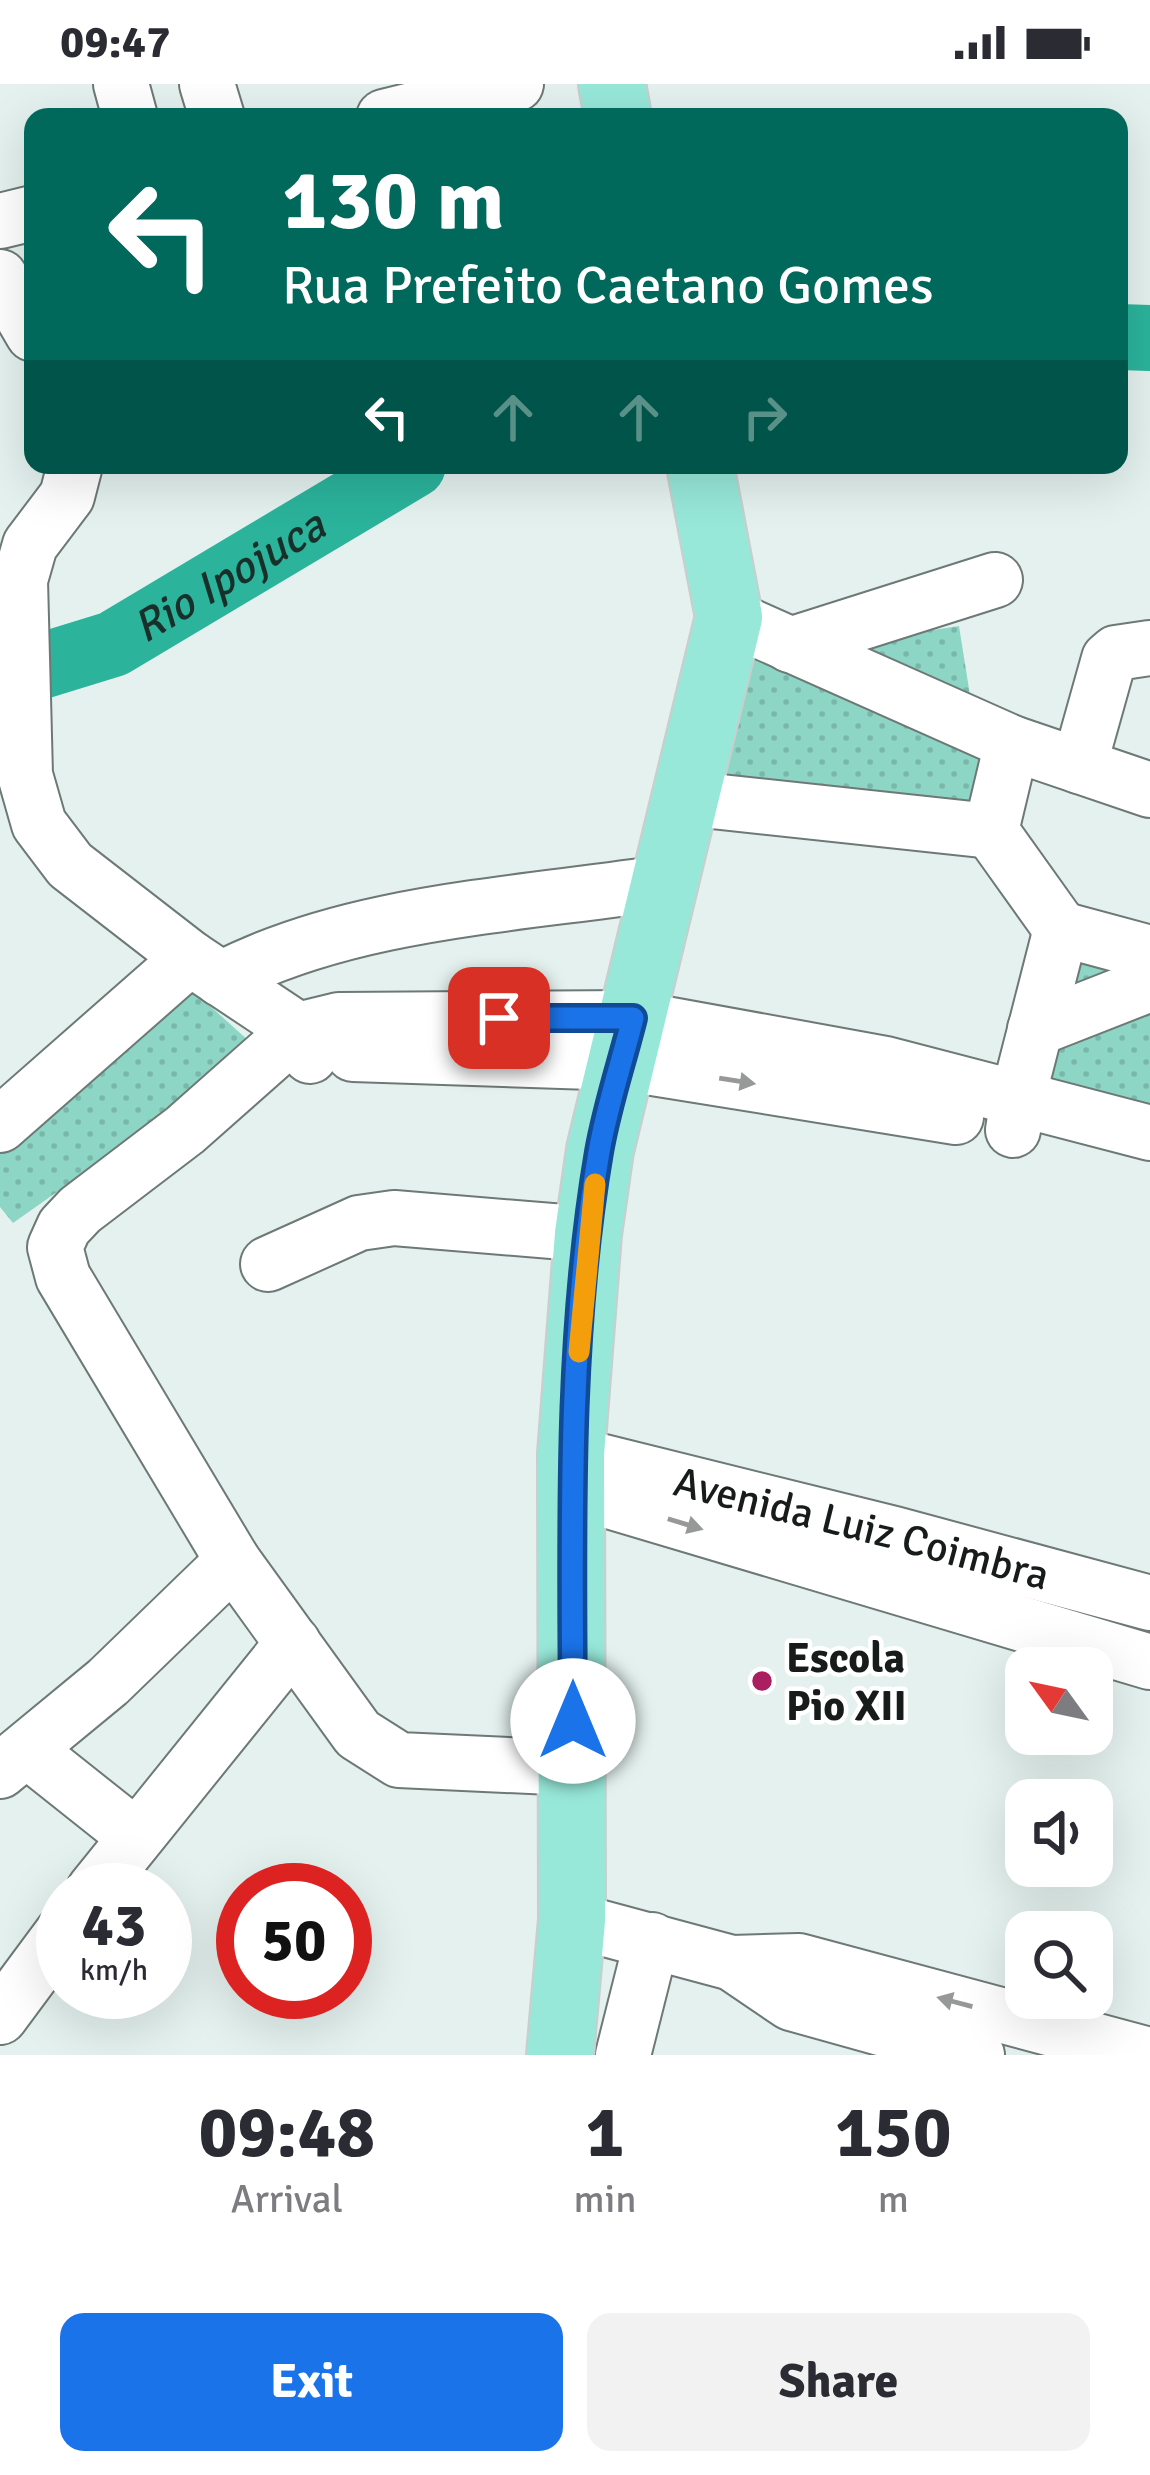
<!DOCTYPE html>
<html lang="en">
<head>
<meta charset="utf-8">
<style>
  :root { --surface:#fff; --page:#f2f2f3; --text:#2b2b33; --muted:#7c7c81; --accent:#1a73e8 }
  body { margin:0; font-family:Signika,sans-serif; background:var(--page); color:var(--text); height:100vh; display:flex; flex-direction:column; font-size:45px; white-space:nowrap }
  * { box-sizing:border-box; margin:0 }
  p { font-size:39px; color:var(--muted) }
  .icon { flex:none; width:66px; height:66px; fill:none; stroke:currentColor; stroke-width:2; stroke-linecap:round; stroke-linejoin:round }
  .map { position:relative; height:1971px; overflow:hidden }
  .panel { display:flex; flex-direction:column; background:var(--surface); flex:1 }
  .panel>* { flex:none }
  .banner { position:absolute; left:24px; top:24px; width:1104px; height:366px; border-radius:24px; box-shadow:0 12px 48px #0002; background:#00695c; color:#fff; overflow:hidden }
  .needle { width:78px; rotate:303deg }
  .buttons { position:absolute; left:1005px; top:1563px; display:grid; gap:24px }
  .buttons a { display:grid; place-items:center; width:108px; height:108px; border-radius:24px; background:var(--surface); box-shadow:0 12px 48px #0002; font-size:60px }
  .speed { position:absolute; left:36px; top:1779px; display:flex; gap:24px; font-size:60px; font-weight:700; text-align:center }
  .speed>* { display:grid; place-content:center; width:156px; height:156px; border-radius:50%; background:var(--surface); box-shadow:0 12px 48px #0002; line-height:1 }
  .speed small { font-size:30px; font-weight:400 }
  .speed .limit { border:18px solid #d22; background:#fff; color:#111 }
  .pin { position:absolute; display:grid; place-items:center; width:102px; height:102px; color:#fff; margin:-51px; border-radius:24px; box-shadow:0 6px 18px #0006 }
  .me { position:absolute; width:132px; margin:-66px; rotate:0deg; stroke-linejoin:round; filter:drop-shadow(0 0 9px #0008) }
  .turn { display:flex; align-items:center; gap:42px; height:252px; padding:0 60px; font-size:54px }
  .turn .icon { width:156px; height:156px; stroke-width:2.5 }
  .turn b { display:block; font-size:84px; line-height:102px }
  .lanes { display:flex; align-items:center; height:114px; padding:0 60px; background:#0003; justify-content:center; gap:60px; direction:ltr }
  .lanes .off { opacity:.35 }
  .eta { display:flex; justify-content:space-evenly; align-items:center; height:204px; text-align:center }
  .eta b { font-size:72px; font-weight:700; line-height:84px }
  .action { display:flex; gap:24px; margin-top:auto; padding:24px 60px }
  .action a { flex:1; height:138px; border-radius:24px; background:var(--accent); color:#fff; font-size:48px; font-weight:700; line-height:138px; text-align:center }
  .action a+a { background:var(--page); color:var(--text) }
  .status { display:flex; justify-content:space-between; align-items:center; height:84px; padding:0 60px; background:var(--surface); direction:ltr }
  .status svg { height:33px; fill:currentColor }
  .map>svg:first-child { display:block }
  .park { fill:url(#park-dots) }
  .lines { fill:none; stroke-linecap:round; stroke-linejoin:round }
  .river { stroke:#2bb39c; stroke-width:66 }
  .minor-casing { stroke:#6d7976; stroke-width:58 }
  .major-casing { stroke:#cccdcd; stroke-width:70 }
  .minor { stroke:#fff; stroke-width:54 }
  .major { stroke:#97e8d9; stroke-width:66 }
  .oneway { fill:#979998 }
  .route-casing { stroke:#114b97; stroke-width:30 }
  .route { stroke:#1a73e8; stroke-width:21 }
  .slow { stroke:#f59e0b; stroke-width:21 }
  .poi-dot { fill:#aa1f60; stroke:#fff; stroke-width:4.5 }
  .labels { text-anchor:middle; stroke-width:9; stroke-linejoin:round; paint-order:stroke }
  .street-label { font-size:42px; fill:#171c1a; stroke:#fff }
  .poi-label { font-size:42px; font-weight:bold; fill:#171c1a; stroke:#fff; text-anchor:start }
  .water-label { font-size:45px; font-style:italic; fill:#192f2a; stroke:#fff }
</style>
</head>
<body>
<div class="status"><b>09:47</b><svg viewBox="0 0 49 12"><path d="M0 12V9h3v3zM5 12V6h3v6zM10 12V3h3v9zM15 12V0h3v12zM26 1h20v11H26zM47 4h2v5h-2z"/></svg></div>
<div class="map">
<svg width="1150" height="1971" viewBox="0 0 1150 1971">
  <defs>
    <pattern id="park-dots" width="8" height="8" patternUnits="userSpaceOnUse" patternTransform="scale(3)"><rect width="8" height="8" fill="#8dd6c5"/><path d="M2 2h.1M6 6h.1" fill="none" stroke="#79b7a9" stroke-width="1.8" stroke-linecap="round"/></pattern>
  </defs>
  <rect width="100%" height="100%" fill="#e4f1ee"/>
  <!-- park -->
  <g class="park">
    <polygon points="959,542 972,624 817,564"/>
    <polygon points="755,564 991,667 970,734 719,703"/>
    <polygon points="1072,862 1150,882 1150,1040 1035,1012"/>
    <polygon points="179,894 250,958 156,1038 13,1139 0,1123 0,1066"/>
  </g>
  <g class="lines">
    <!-- river -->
    <g class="river">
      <polyline points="1119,253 1150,254"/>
      <path id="s1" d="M35,584L113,560L413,381"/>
    </g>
    <!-- minor casing -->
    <g class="minor-casing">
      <g id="minor">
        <polyline points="121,0 130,33"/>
        <polyline points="207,0 217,33"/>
        <polyline points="384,33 516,0"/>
        <polyline points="0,137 33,129"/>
        <polyline points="0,193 33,250"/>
        <polyline points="75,381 67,412 30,461 20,496 25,691 39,740 70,781 190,874 298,946 310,972"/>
        <polyline points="729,533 1012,659 1150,706"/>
        <polyline points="790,561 995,496"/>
        <polyline points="1012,659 991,747 1061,845"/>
        <polyline points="1079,682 1109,575 1116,569 1150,564"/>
        <polyline points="684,714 991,747"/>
        <polyline points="1061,845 1150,869"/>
        <path d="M221,895C354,826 521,821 668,798"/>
        <polyline points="1035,945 1150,900"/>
        <polyline points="353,970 622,979 956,1033"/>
        <polyline points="0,1041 190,874"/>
        <polyline points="1013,1046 1018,1013 1061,845"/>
        <polyline points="268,1180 359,1139 394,1134 588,1150"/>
        <path id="s2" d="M571,1370L894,1450L1150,1519"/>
        <polyline points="572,1406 1150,1578"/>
        <polyline points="27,1666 134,1751"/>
        <polyline points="573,1684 399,1676 358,1650 233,1477 63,1193 55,1163 64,1143 80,1126 185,1046 298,946 339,936 633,934 886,980 1150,1049"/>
        <polyline points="0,1687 108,1598 233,1477"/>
        <polyline points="94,1806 293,1559"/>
        <polyline points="572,1836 732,1879 791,1919 977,1971"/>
        <polyline points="732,1879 799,1877 1149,1971"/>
        <polyline points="0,1933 63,1848"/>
        <polyline points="623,1971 652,1856"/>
      </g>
    </g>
    <!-- major casing -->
    <g class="major-casing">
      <g id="major">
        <polyline points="612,0 618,33"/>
        <polyline points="560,1971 572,1836 571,1370 588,1150 600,1066 729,533 700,381"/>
      </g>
    </g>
    <!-- minor -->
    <use href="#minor" class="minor"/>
    <!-- major -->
    <use href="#major" class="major"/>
  </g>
  <!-- one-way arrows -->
  <defs><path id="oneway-solid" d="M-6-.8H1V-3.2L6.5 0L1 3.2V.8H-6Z" transform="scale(3)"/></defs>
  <g class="oneway">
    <use href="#oneway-solid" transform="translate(737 997) rotate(9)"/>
    <use href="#oneway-solid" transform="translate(685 1440) rotate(17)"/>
    <use href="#oneway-solid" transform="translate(955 1918) rotate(-165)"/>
  </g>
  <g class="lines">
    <!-- route casing -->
    <g class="route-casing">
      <path id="route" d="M499,934H633C622,978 607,1022 599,1068C567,1255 572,1448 573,1637"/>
    </g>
    <!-- route -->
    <use href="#route" class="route"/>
    <!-- slow -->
    <polyline class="slow" points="579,1268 595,1100"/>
  </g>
  <!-- markers -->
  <circle class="poi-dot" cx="762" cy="1597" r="12"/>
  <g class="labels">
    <!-- street labels -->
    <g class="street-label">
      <text dy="15" stroke="none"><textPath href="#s2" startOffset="300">Avenida Luiz Coimbra</textPath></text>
    </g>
    <!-- poi labels -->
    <g class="poi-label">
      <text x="786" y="1588">Escola<tspan x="786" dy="48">Pio XII</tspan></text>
    </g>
    <!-- water labels -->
    <g class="water-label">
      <text dy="16" stroke="none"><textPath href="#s1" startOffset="216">Rio Ipojuca</textPath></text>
    </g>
  </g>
</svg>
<div class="buttons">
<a><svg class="needle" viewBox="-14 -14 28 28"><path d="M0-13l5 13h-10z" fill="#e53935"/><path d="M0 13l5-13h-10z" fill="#7c7c81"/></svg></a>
<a><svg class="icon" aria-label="sound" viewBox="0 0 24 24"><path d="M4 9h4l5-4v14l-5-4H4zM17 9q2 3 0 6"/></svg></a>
<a><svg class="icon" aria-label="search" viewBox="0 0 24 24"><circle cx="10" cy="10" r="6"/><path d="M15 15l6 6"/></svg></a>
</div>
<div class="speed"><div>43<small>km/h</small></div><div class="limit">50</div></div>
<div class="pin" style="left:499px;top:934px;background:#d93025"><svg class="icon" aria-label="arrive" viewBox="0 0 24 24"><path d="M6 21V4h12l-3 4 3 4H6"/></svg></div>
<svg class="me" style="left:573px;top:1637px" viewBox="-20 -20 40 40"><circle r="19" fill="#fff"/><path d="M0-13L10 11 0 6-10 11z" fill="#1a73e8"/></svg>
<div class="banner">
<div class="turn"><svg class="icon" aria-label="left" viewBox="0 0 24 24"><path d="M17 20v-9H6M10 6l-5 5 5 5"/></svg><div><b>130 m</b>Rua Prefeito Caetano Gomes</div></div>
<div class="lanes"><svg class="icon" aria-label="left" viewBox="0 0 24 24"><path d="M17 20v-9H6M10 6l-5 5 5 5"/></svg><svg class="icon off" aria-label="ahead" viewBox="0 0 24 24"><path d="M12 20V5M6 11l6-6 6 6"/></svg><svg class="icon off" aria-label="ahead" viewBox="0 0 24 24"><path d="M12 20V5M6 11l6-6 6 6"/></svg><svg class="icon off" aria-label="right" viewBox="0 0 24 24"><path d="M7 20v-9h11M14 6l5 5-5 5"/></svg></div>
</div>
</div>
<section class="panel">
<div class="eta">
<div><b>09:48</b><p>Arrival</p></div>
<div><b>1</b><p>min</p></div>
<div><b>150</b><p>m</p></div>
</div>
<div class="action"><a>Exit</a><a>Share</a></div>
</section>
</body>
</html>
